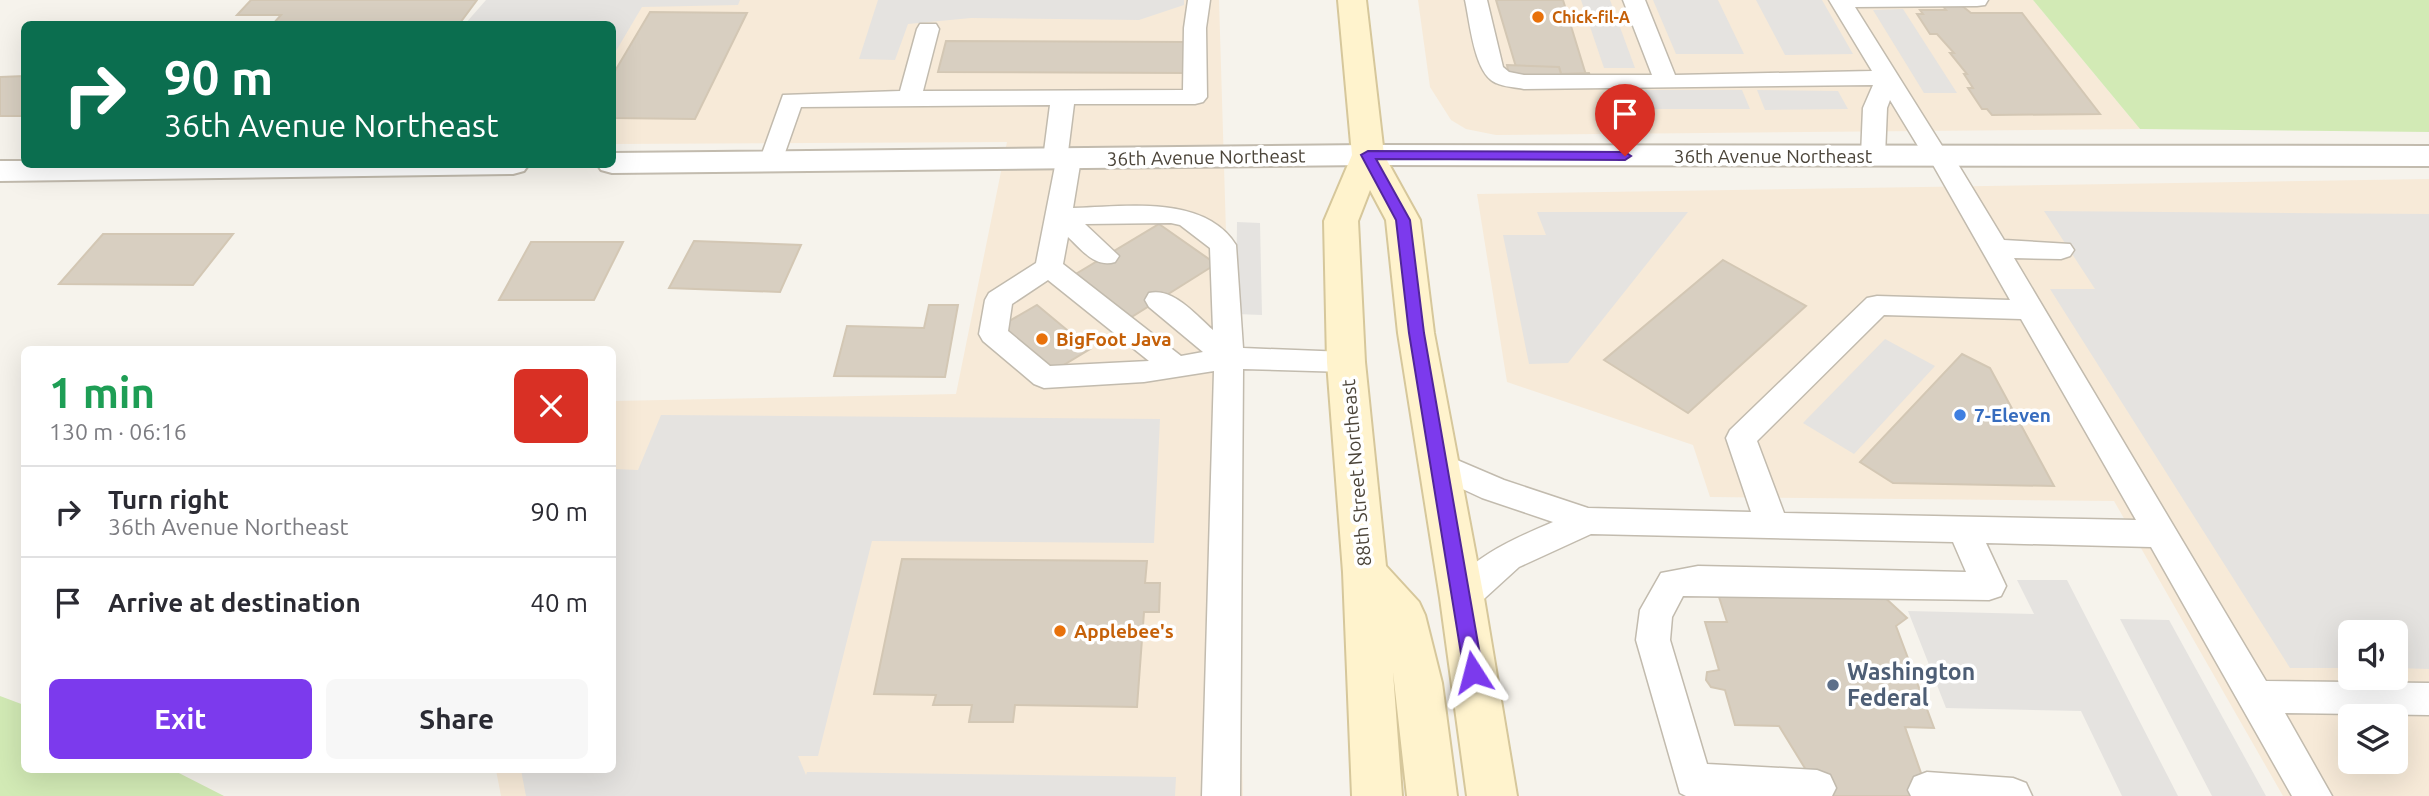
<!DOCTYPE html>
<html lang="en">
<head>
<meta charset="utf-8">
<style>
  :root { --surface:#fff; --page:#f7f7f7; --text:#2b2b33; --muted:#7c7c81; --line:#e1e1e2; --accent:#7c3aed }
  body { margin:0; font-family:Ubuntu,sans-serif; background:var(--page); color:var(--text); height:100vh; display:flex; flex-direction:column; font-size:26px; white-space:nowrap }
  * { box-sizing:border-box; margin:0 }
  p { font-size:23px; color:var(--muted) }
  .icon { flex:none; width:38px; height:38px; fill:none; stroke:currentColor; stroke-width:2; stroke-linecap:round; stroke-linejoin:round }
  .map { position:relative; flex:1; overflow:hidden }
  .details { position:absolute; left:21px; top:346px; width:595px; height:427px; display:flex; flex-direction:column; background:var(--surface); border-radius:10px; box-shadow:0 7px 28px #0002 }
  .details>* { flex:none }
  .top-card { position:absolute; left:21px; top:21px; width:595px; height:147px; border-radius:10px; box-shadow:0 7px 28px #0002; background:#0b6e4f; color:#fff; overflow:hidden }
  .controls { position:absolute; left:2338px; top:620px; display:grid; gap:14px }
  .controls a { display:grid; place-items:center; width:70px; height:70px; border-radius:10px; background:var(--surface); box-shadow:0 7px 28px #0002; font-size:35px }
  .pin { position:absolute; display:grid; place-items:center; width:60px; height:60px; color:#fff; margin:-72px -30px; border-radius:50% 50% 50% 0; rotate:-45deg; box-shadow:0 0 7px #0007 }
  .pin .icon { rotate:45deg }
  .me { position:absolute; width:77px; margin:-38px; rotate:351deg; stroke-linejoin:round; filter:drop-shadow(0 0 5px #0008) }
  .turn { display:flex; align-items:center; gap:24px; height:147px; padding:0 28px; font-size:32px }
  .turn .icon { width:91px; height:91px; stroke-width:2.5 }
  .turn b { display:block; font-size:49px; line-height:60px }
  .round { display:grid; place-items:center; flex:none; width:74px; height:74px; border-radius:10px; background:var(--page) }
  .headline { display:flex; align-items:center; justify-content:space-between; height:119px; padding:0 28px }
  h1 { font-size:42px; font-weight:600; line-height:52px; color:#1e9e55 }
  .action { display:flex; gap:14px; margin-top:auto; padding:14px 28px }
  .action a { flex:1; height:80px; border-radius:10px; background:var(--accent); color:#fff; font-size:28px; font-weight:600; line-height:80px; text-align:center }
  .action a+a { background:var(--page); color:var(--text) }
  ul { padding:0; list-style:none }
  li { display:flex; align-items:center; gap:21px; height:91px; padding:0 28px; border-top:2px solid var(--line) }
  li div { flex:1 }
  li b { display:block; font-size:26px }
  li em { font-style:normal }
  .map>svg:first-child { display:block }
  .commercial { fill:#f7ead8; fill-rule:evenodd }
  .green { fill:#d2eab5 }
  .parking { fill:#e5e3e0 }
  .building { fill:#d8cfc1; stroke:#d3c7b4; stroke-width:2 }
  .lines { fill:none; stroke-linecap:round; stroke-linejoin:round }
  .lane-casing { stroke:#c2bbae; stroke-width:3 }
  .street-casing { stroke:#c2bbae; stroke-width:4 }
  .secondary-casing { stroke:#d6c79b; stroke-width:4 }
  .lane { fill:#fff; fill-rule:evenodd }
  .street { fill:#fff; fill-rule:evenodd }
  .secondary { fill:#fff3cd; fill-rule:evenodd }
  .route { fill:#7c3aed; stroke:#51269a; stroke-width:2 }
  .food-dot { fill:#e8710a; stroke:#fff; stroke-width:2.5 }
  .shop-dot { fill:#3f7fe0; stroke:#fff; stroke-width:2.5 }
  .service-dot { fill:#5c6f8a; stroke:#fff; stroke-width:2.5 }
  .labels { text-anchor:middle; stroke-width:7; stroke-linejoin:round; paint-order:stroke }
  .far-food-label { font-size:16px; font-weight:bold; fill:#c56008; stroke:#fff; text-anchor:start }
  .street-label { font-size:19px; fill:#4b4439; stroke:#fff }
  .food-label { font-size:19px; font-weight:bold; fill:#c56008; stroke:#fff; text-anchor:start }
  .shop-label { font-size:19px; font-weight:bold; fill:#366cbe; stroke:#fff; text-anchor:start }
  .near-service-label { font-size:23px; font-weight:bold; fill:#4e5e75; stroke:#fff; text-anchor:start }
</style>
</head>
<body>
<div class="map">
<svg width="2429" height="796" viewBox="0 0 2429 796">
  <rect width="100%" height="100%" fill="#f6f3ec"/>
  <!-- commercial -->
  <g class="commercial">
    <polygon points="536,0 1219,0 1243,796 501,796 496,770 612,770 613,401 956,394 1007,142 613,144 612,24"/>
    <polygon points="1418,0 2033,0 2140,129 1496,135 1466,129 1451,120 1430,87"/>
    <path d="M2429,179V796H2283L2114,501L1710,497L1693,445L1507,382L1477,194ZM2350,632H2396V677H2350ZM2350,716H2396V761H2350Z"/>
  </g>
  <!-- green -->
  <g class="green">
    <polygon points="2033,0 2429,0 2429,132 2140,129"/>
    <polygon points="0,696 24,705 24,770 173,770 224,796 0,796"/>
  </g>
  <!-- parking -->
  <g class="parking">
    <polygon points="486,0 740,0 738,5 642,7 613,56 612,24 465,24"/>
    <polygon points="878,0 1184,0 1184,5 1139,20 971,18 908,24 895,60 859,59"/>
    <polygon points="1581,0 1610,0 1635,68 1604,68"/>
    <polygon points="1653,0 1718,0 1744,54 1676,54"/>
    <polygon points="1756,0 1822,0 1853,54 1785,55"/>
    <polygon points="1903,9 1957,93 1924,93 1873,10"/>
    <polygon points="1643,90 1742,90 1750,109 1651,109"/>
    <polygon points="1757,90 1838,91 1848,109 1765,110"/>
    <polygon points="2044,211 2429,214 2429,669 2396,668 2396,632 2350,632 2350,668 2290,668 2050,289 2095,289"/>
    <polygon points="1537,212 1688,212 1568,363 1529,364 1503,235 1546,235"/>
    <polygon points="1237,222 1260,223 1262,315 1236,314"/>
    <polygon points="1885,339 1935,366 1854,454 1803,423"/>
    <polygon points="661,415 1160,419 1154,543 872,541 818,756 798,756 806,775 807,772 1176,777 1175,796 526,796 521,770 612,770 613,469 638,470"/>
    <polygon points="2017,580 2067,580 2178,796 2122,796 2081,711 1946,708 1908,611 2034,614"/>
    <polygon points="2120,619 2169,620 2266,796 2212,796"/>
  </g>
  <!-- building -->
  <g class="building">
    <polygon points="251,0 477,0 460,23 401,22 399,24 273,24 281,15 237,15"/>
    <polygon points="1496,0 1563,0 1586,75 1561,74 1559,67 1516,67"/>
    <polygon points="1942,5 1961,5 1971,13 2022,13 2100,114 1992,115 1987,109 1982,109 1968,88 1973,88 1964,74 1967,74 1950,53 1954,53 1937,34 1930,34 1917,14 1923,14 1920,10 1946,10"/>
    <polygon points="650,12 747,13 695,119 612,118 612,76"/>
    <polygon points="946,41 1186,42 1186,73 938,72"/>
    <polygon points="1507,65 1559,67 1561,74 1589,73 1593,84 1509,76"/>
    <polygon points="24,76 24,116 0,116 0,77"/>
    <polygon points="1159,224 1216,264 1130,318 1074,275"/>
    <polygon points="103,234 233,234 193,285 59,284"/>
    <polygon points="694,241 801,245 780,292 669,288"/>
    <polygon points="531,242 623,242 594,300 499,300"/>
    <polygon points="1723,260 1806,306 1688,413 1604,360"/>
    <polygon points="929,305 958,305 945,377 834,376 847,326 924,328"/>
    <polygon points="1037,305 1090,349 1052,372 999,327"/>
    <polygon points="1962,354 1990,368 2054,486 1893,483 1860,462"/>
    <polygon points="902,559 1147,561 1145,583 1160,583 1159,612 1144,612 1137,707 1015,705 1013,722 969,722 972,705 933,705 936,695 874,694"/>
    <polygon points="1881,594 1907,618 1896,626 1934,728 1905,727 1929,796 1822,796 1779,726 1735,725 1725,690 1711,687 1706,680 1707,672 1719,670 1705,622 1727,622 1719,597"/>
  </g>
  <g class="lines">
    <!-- lane casing -->
    <g class="lane-casing">
      <g id="lane">
        <path d="M1188,0H1210L1206,28L1207,97L1203,102L1195,104H1074L1068,152L1078,154L1081,159L1073,208C1125,207 1204,194 1236,245L1243,348L1346,352L1356,355L1360,362L1356,369L1346,372L1243,369L1240,796H1202L1214,371L1144,382L1044,388L1034,384L983,341L979,334L985,300L989,293L1036,263L1055,166L1046,164L1043,159L1050,105L801,107L780,167L771,170L762,167L759,162L783,95L900,91L917,29L920,24H936L939,29L923,91L1183,90L1184,28ZM1171,223L1180,225L1210,248L1213,330C1196,315 1173,287 1149,293L1145,300L1149,307L1203,352L1181,356L1063,264L1068,237C1082,250 1095,268 1115,262L1119,256L1085,224ZM1048,280L1149,361L1050,366L1008,331L1012,304Z"/>
        <path d="M1465,0H1487L1503,67L1509,72L1524,75H1652L1623,0H1645L1675,75L1872,71L1829,0H1988L1985,5L1977,6L1855,7L1944,149L1950,151L1953,156L2004,240L2070,244L2074,250L2070,256L2061,259L2014,258L2266,681L2429,683V715L2285,713L2332,796H2292L2151,547L1986,543L2006,586L2001,596L1989,600L1683,596L1672,617L1670,640L1707,764L1817,770L1830,775L1836,788L1832,796H1686L1680,793L1636,640L1640,610L1661,573L1698,566L1966,572L1953,542L1591,534L1519,567L1474,608L1462,612L1450,608L1445,598C1464,559 1516,538 1553,522L1482,498L1428,473L1423,465L1428,457L1439,453L1450,457L1504,480L1588,508L1751,512L1726,438L1730,430L1867,298L1877,296L2010,300L1932,163L1924,156L1890,100L1887,108L1885,156L1882,161L1873,163L1864,161L1861,156L1863,108L1873,85L1524,89C1515,87 1504,87 1496,83C1474,74 1470,22 1465,0ZM1884,315L2021,319L2136,520L1784,513L1757,441Z"/>
        <polygon points="1927,772 2013,778 2026,783 2032,796 1911,796 1908,790 1914,777"/>
      </g>
    </g>
    <!-- street casing -->
    <g class="street-casing">
      <g id="street">
        <polygon points="1368,145 2429,146 2429,166 1368,165 612,173 601,170 597,164 612,164 612,153"/>
        <polygon points="0,161 24,161 24,164 529,164 524,171 513,174 0,181"/>
      </g>
    </g>
    <!-- secondary casing -->
    <g class="secondary-casing">
      <polygon id="secondary" points="1338,0 1366,0 1384,155 1420,220 1434,333 1484,598 1517,796 1467,796 1440,598 1398,333 1386,220 1370,190 1358,221 1365,362 1386,566 1419,602 1425,615 1442,683 1457,796 1407,796 1393,672 1402,796 1352,796 1343,572 1327,362 1324,221 1352,155"/>
    </g>
    <!-- lane -->
    <use href="#lane" class="lane"/>
    <!-- street -->
    <use href="#street" class="street"/>
    <!-- secondary -->
    <use href="#secondary" class="secondary"/>
  </g>
  <!-- route -->
  <polygon class="route" points="1368,151 1625,152 1631,156 1625,160 1376,159 1410,220 1424,333 1483,672 1480,678 1473,680 1467,678 1464,672 1409,333 1396,220 1361,155"/>
  <!-- markers -->
  <g class="food-dot">
    <circle cx="1538" cy="17" r="7"/>
    <circle cx="1042" cy="339" r="7"/>
    <circle cx="1060" cy="631" r="7"/>
  </g>
  <circle class="shop-dot" cx="1960" cy="415" r="7"/>
  <circle class="service-dot" cx="1833" cy="685" r="7"/>
  <g class="labels">
    <!-- far-food labels -->
    <g class="far-food-label">
      <text x="1552" y="23">Chick-fil-A</text>
    </g>
    <!-- street labels -->
    <g class="street-label">
      <text x="1773" y="163">36th Avenue Northeast</text>
      <text transform="translate(1206 157) rotate(-1)" y="7">36th Avenue Northeast</text>
      <text transform="translate(1356 473) rotate(-95)" y="7">88th Street Northeast</text>
    </g>
    <!-- food labels -->
    <g class="food-label">
      <text x="1056" y="346">BigFoot Java</text>
      <text x="1074" y="638">Applebee's</text>
    </g>
    <!-- shop labels -->
    <g class="shop-label">
      <text x="1974" y="422">7-Eleven</text>
    </g>
    <!-- near-service labels -->
    <g class="near-service-label">
      <text x="1847" y="680">Washington<tspan x="1847" dy="26">Federal</tspan></text>
    </g>
  </g>
</svg>
<div class="controls">
<a><svg class="icon" aria-label="sound" viewBox="0 0 24 24"><path d="M4 9h4l5-4v14l-5-4H4zM17 9q2 3 0 6"/></svg></a>
<a><svg class="icon" aria-label="layers" viewBox="0 0 24 24"><path d="M12 4l9 5-9 5-9-5zM3 14l9 5 9-5"/></svg></a>
</div>
<div class="pin" style="left:1625px;top:156px;background:#d93025"><svg class="icon" aria-label="arrive" viewBox="0 0 24 24"><path d="M6 21V4h12l-3 4 3 4H6"/></svg></div>
<svg class="me" style="left:1473px;top:672px" viewBox="-20 -20 40 40"><path d="M0-17L14 15 0 8-14 15z" fill="#7c3aed" stroke="#fff" stroke-width="4"/></svg>
<div class="top-card">
<div class="turn"><svg class="icon" aria-label="right" viewBox="0 0 24 24"><path d="M7 20v-9h11M14 6l5 5-5 5"/></svg><div><b>90 m</b>36th Avenue Northeast</div></div>
</div>
<section class="details">
<div class="headline"><div><h1>1 min</h1><p>130 m · 06:16</p></div><a class="round" style="background:#d93025;color:#fff"><svg class="icon" aria-label="close" viewBox="0 0 24 24"><path d="M6 6l12 12M18 6L6 18"/></svg></a></div>
<ul>
<li><svg class="icon" aria-label="right" viewBox="0 0 24 24"><path d="M7 20v-9h11M14 6l5 5-5 5"/></svg><div><b>Turn right</b><p>36th Avenue Northeast</p></div><em>90 m</em></li>
<li><svg class="icon" aria-label="arrive" viewBox="0 0 24 24"><path d="M6 21V4h12l-3 4 3 4H6"/></svg><div><b>Arrive at destination</b></div><em>40 m</em></li>
</ul>
<div class="action"><a>Exit</a><a>Share</a></div>
</section>
</div>
</body>
</html>
